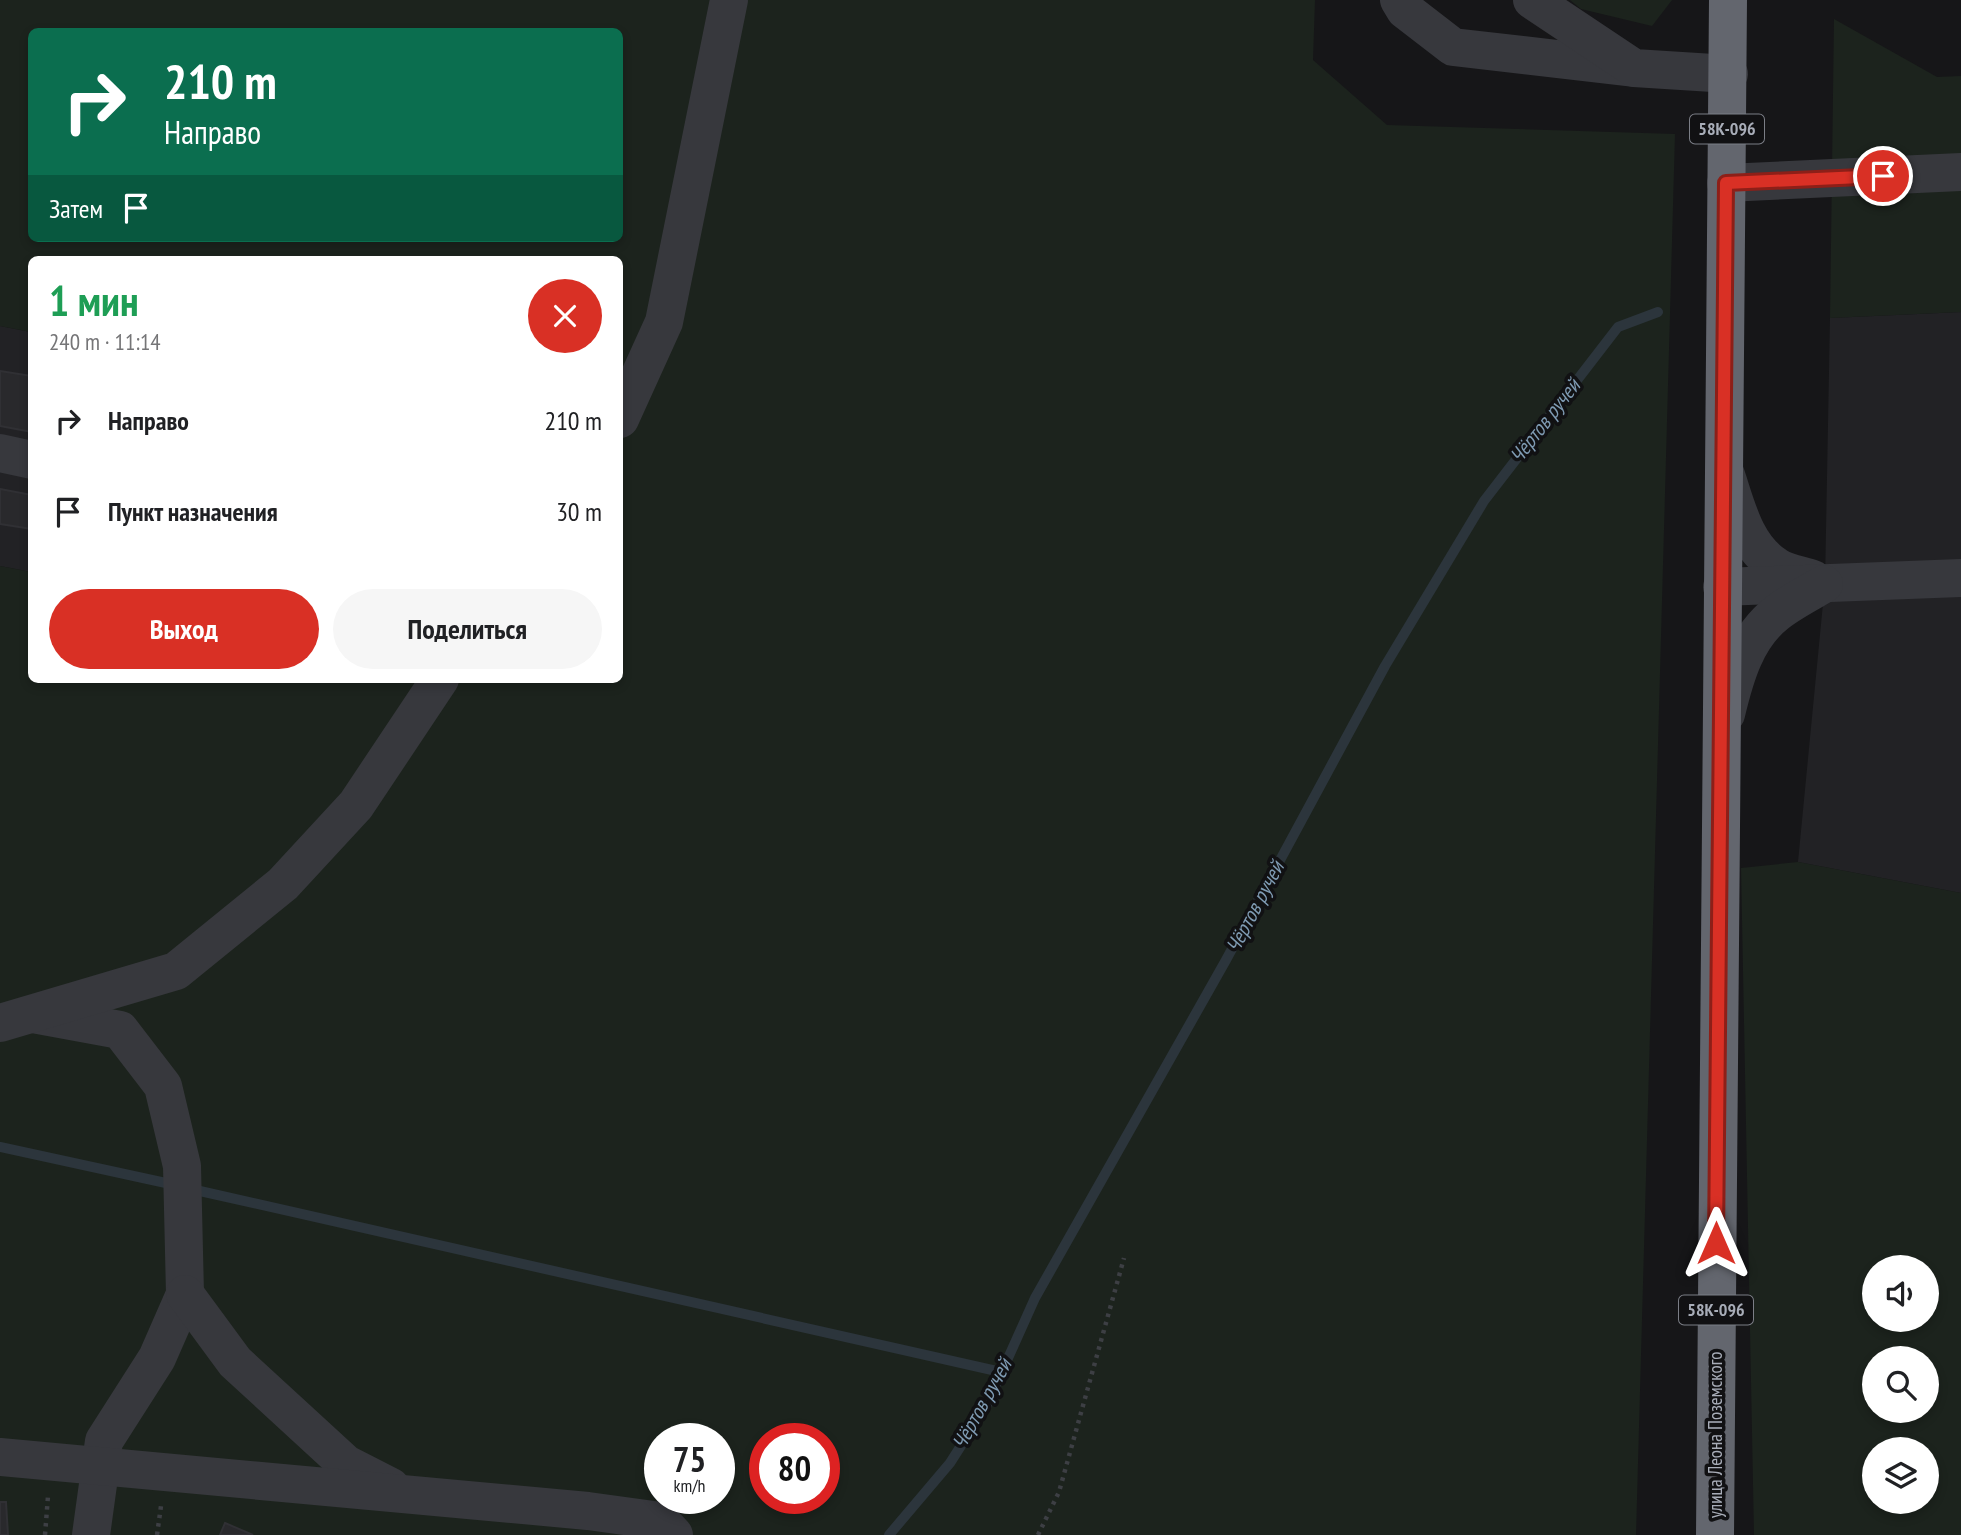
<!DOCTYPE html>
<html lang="ru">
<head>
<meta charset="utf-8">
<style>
  :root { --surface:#fff; --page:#f6f6f6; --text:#202124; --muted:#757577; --accent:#d93025 }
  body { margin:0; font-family:"PT Sans Narrow",sans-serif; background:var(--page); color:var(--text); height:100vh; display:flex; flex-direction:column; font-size:26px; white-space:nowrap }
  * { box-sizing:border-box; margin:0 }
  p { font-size:23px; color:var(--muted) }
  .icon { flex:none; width:38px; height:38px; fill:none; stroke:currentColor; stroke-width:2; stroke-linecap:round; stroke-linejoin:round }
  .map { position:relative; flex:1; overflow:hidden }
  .drawer { position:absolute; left:28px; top:256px; width:595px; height:427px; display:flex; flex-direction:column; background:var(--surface); border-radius:10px; box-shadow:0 4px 10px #0003 }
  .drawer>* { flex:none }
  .hud { position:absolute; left:28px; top:28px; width:595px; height:214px; border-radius:10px; box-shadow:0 4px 10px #0003; background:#0b6e4f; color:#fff; overflow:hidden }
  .buttons { position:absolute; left:1862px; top:1255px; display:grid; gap:14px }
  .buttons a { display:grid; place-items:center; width:77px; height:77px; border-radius:50%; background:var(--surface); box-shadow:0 4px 10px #0003; font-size:35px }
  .speed { position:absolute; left:644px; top:1423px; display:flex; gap:14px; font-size:35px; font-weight:700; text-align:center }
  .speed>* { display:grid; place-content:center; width:91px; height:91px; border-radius:50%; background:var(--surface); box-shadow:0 4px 10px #0003; line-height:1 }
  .speed small { font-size:18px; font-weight:400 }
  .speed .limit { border:10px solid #d22; background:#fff; color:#111 }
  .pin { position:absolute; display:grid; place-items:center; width:60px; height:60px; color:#fff; margin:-30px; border:4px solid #fff; border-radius:50%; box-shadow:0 2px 7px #0007 }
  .me { position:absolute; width:77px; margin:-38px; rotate:0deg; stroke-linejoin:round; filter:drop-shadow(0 0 5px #0008) }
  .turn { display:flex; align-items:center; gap:24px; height:147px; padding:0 21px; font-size:32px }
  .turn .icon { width:91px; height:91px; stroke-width:2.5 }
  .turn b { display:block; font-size:49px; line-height:60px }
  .then { display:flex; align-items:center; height:66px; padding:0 21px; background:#0003; gap:14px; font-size:26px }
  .round { display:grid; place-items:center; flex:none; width:74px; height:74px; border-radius:37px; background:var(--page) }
  .summary { display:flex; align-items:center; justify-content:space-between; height:119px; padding:0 21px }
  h1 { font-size:42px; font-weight:600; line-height:52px; color:#1e9e55 }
  .action { display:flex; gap:14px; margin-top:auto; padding:14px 21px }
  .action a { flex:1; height:80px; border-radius:42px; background:var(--accent); color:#fff; font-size:28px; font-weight:600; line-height:80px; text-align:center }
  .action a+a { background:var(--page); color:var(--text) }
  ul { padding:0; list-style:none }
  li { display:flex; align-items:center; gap:21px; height:91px; padding:0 21px }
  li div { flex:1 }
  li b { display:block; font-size:26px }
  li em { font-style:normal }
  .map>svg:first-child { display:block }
  .built { fill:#222225 }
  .green { fill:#1c231d; fill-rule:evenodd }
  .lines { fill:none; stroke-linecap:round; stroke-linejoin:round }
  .stream { stroke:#2c353c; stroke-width:10 }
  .building { fill:#29292c; stroke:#303034; stroke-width:2 }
  .path { stroke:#3d3f44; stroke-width:4.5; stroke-dasharray:3.5 5; stroke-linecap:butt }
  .minor { stroke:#37383d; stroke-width:38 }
  .highway { stroke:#63666e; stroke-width:38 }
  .route-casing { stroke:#8d1f18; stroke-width:18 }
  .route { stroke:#d93025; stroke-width:12 }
  .labels { text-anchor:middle; stroke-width:7; stroke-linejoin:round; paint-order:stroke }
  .shield { fill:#111113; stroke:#7b7e86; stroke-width:2 }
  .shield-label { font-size:18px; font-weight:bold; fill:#a8adb8 }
  .street-label { font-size:19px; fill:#a8adb8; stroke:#111113 }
  .water-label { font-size:21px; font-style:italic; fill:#7f9bb3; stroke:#111113 }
</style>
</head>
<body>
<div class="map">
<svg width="1961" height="1535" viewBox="0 0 1961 1535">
  <rect width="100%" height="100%" fill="#161618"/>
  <!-- built -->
  <g class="built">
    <polygon points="1961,312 1961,893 1798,862 1825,583 1830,318"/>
    <polygon points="0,326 31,332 31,572 0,566"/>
  </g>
  <!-- green -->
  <g class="green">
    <path d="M0,0H1315L1313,60L1387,125L1675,134L1636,1535H0V566L31,572L32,679H620V259H32L31,332L0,326ZM32,32H620V238H32ZM660,1438H719V1498H660ZM765,1438H824V1498H765Z"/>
    <polygon points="1570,0 1672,0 1652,26 1581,9"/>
    <polygon points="1834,19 1937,77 1961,76 1961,312 1830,318"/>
    <path d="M1798,862L1961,893V1535H1754L1741,868ZM1927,1267V1320H1874V1267ZM1927,1358V1410H1874V1358ZM1927,1449V1502H1874V1449Z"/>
  </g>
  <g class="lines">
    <!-- stream -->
    <g class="stream">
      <polyline points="0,1147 175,1185"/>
      <polyline points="191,1189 1001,1372"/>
      <polyline points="889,1535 950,1463 987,1405 1035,1298 1226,960 1385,666 1484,501 1618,327 1658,312"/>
    </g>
  </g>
  <!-- building -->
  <g class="building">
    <polygon points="0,371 32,376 32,432 0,426"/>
    <polygon points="0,489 32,495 32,529 0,524"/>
    <polygon points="0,1502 6,1502 8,1535 0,1535"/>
    <polygon points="225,1523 253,1535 220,1535"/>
  </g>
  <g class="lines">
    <!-- path -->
    <g class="path">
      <polyline points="45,1535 48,1496"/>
      <polyline points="157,1535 161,1506"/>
      <polyline points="1038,1535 1059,1492 1124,1258"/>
    </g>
    <!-- minor -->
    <g class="minor">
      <polyline points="1399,0 1405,10 1453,47 1634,68"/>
      <polyline points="1532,0 1634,68 1729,74"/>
      <polyline points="1726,183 1961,172"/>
      <polyline points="620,419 664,322 729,0"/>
      <polyline points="0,453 32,460"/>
      <path d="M1726,475C1737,508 1745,546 1776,566C1786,573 1802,575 1813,579"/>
      <polyline points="1722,587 1961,578"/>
      <path d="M1726,714C1735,676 1746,637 1777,613C1791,602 1809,593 1824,584"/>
      <polyline points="33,1014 120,1030 163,1086 182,1166 185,1294 157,1358 104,1441 91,1535"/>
      <polyline points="0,1023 176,971 283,884 356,805 440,679"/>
      <polyline points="185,1294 235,1362 346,1464 391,1487"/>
      <polyline points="0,1457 588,1511 661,1521 674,1535"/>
    </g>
    <!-- highway -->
    <polyline class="highway" points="1715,1535 1728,0"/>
  </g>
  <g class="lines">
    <!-- route casing -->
    <g class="route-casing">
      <polyline id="route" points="1716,1243 1726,183 1883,176"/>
    </g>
    <!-- route -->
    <use href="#route" class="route"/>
  </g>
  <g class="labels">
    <!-- shield labels -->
    <g class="shield">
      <rect x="1690" y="114.5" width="74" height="29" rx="5"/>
      <rect x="1679" y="1295.5" width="74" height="29" rx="5"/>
    </g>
    <g class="shield-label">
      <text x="1727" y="135">58К-096</text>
      <text x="1716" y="1316">58К-096</text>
    </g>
    <!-- street labels -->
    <g class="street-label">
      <text transform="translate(1715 1435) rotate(-90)" y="7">улица Леона Поземского</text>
    </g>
    <!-- water labels -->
    <g class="water-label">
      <text transform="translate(1545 421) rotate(-52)" y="7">Чёртов ручей</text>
      <text transform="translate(1255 907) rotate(-62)" y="7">Чёртов ручей</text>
      <text transform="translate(982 1404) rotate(-61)" y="7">Чёртов ручей</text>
    </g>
  </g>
</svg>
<div class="buttons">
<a><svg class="icon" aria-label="sound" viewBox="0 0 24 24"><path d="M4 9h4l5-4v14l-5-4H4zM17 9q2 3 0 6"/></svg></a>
<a><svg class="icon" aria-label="search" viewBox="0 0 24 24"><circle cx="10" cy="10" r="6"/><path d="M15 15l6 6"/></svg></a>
<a><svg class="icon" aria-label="layers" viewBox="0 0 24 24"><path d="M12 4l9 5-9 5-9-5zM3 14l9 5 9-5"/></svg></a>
</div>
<div class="speed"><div>75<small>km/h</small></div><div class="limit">80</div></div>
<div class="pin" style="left:1883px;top:176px;background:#d93025"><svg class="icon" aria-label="arrive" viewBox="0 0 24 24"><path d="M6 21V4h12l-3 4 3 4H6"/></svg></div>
<svg class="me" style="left:1716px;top:1243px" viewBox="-20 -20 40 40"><path d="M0-17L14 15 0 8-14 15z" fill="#d93025" stroke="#fff" stroke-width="4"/></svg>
<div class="hud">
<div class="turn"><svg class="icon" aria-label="right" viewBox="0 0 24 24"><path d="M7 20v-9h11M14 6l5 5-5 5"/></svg><div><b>210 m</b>Направо</div></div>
<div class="then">Затем<svg class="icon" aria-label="arrive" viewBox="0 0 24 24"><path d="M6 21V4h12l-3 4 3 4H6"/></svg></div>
</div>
<section class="drawer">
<div class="summary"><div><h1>1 мин</h1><p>240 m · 11:14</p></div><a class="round" style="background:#d93025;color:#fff"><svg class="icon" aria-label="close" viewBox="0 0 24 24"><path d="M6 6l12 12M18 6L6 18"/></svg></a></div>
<ul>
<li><svg class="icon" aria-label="right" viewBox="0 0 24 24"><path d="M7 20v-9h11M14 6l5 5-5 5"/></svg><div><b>Направо</b></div><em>210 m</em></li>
<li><svg class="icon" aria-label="arrive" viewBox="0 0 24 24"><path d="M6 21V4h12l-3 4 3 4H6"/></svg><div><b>Пункт назначения</b></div><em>30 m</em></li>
</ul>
<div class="action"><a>Выход</a><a>Поделиться</a></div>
</section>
</div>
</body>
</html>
